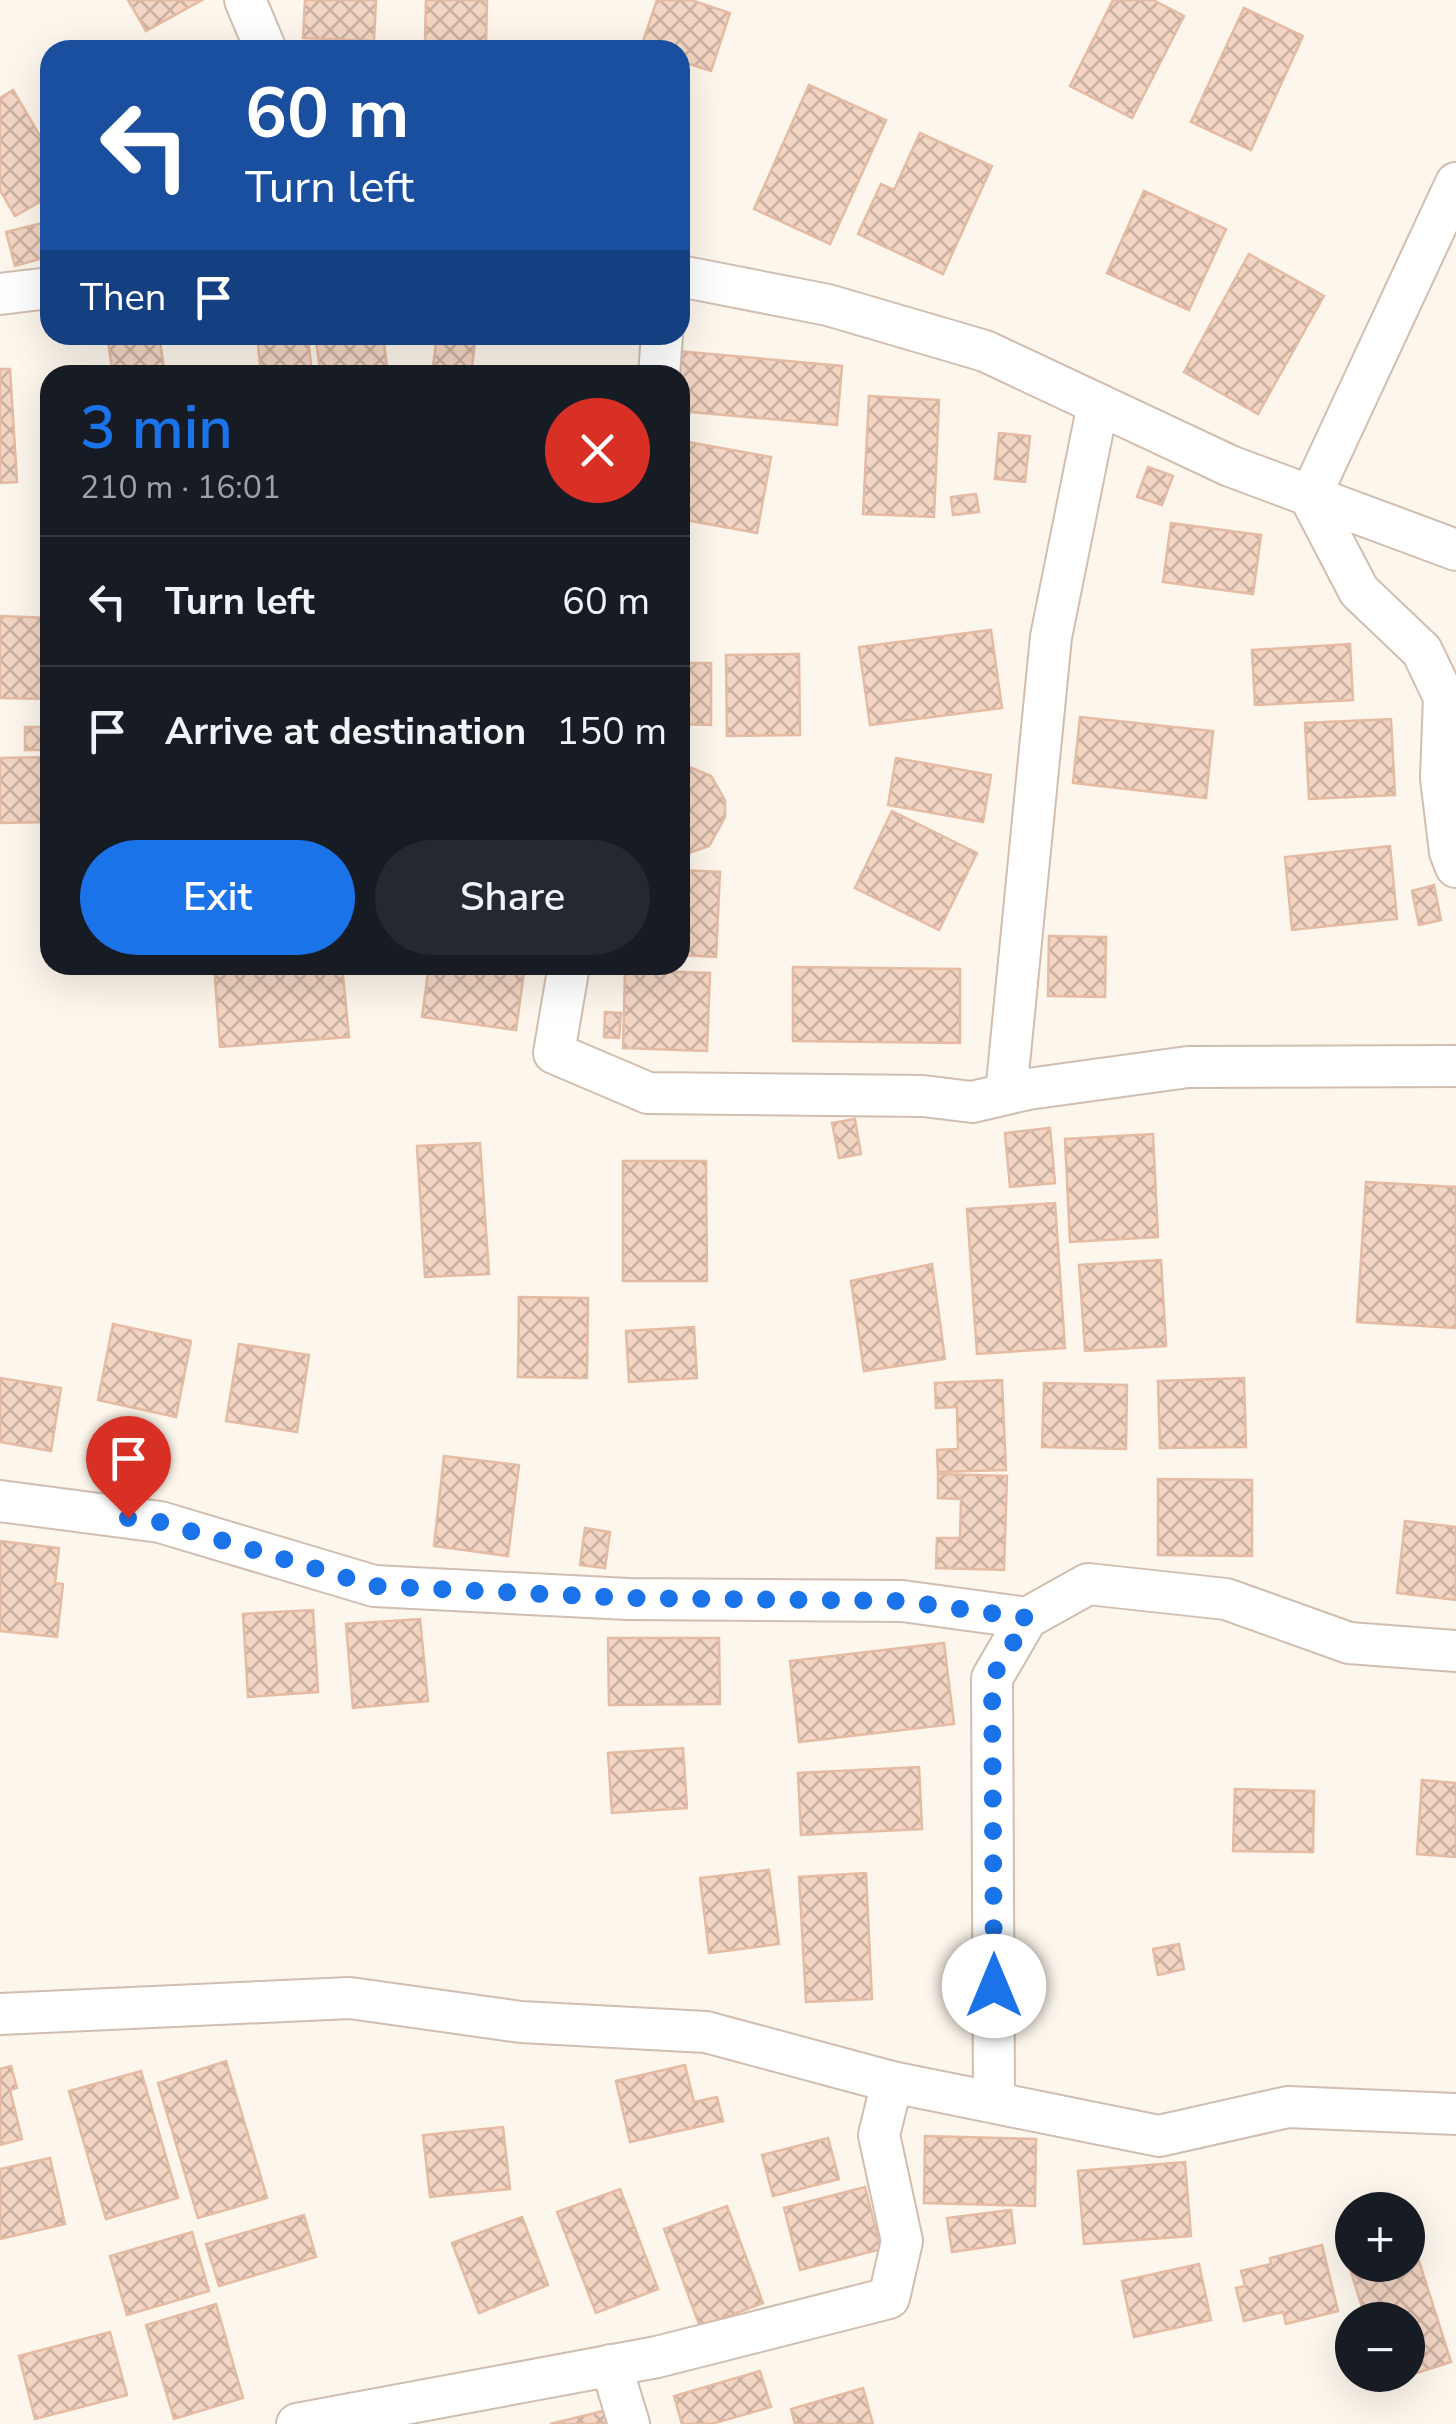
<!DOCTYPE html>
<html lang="en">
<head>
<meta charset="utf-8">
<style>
  :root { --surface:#171b24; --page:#242831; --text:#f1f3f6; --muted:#9ea1a6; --line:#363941; --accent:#1a73e8 }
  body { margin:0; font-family:"Nunito Sans",sans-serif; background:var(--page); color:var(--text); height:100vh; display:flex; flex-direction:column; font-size:38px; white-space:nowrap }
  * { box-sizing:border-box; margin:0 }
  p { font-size:32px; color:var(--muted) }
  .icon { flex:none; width:55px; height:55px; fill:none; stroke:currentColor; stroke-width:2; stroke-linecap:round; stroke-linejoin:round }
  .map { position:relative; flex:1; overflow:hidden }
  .side { position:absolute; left:40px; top:365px; width:650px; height:610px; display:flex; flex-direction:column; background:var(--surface); border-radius:30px; box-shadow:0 10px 40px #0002 }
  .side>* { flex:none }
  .banner { position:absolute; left:40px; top:40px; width:650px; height:305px; border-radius:30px; box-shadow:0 10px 40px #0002; background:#1a4fa0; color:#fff; overflow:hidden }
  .tools { position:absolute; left:1335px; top:2192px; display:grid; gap:20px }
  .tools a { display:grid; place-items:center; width:90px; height:90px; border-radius:50%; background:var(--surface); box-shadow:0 10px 40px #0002; font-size:50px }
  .pin { position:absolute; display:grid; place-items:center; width:85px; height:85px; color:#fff; margin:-102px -42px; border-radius:50% 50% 50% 0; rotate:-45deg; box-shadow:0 0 10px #0007 }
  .pin .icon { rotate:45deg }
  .me { position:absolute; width:110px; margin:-55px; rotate:0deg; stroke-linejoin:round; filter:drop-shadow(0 0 8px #0008) }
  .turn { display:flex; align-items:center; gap:35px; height:210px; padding:0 40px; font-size:45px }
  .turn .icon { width:130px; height:130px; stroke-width:2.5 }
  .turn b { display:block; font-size:70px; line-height:85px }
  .then { display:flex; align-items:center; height:95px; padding:0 40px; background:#0003; gap:20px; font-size:38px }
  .round { display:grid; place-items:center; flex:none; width:105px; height:105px; border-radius:52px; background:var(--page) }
  .head { display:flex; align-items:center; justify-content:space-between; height:170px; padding:0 40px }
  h1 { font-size:60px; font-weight:600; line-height:75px; color:var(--accent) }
  .primary-button { display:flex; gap:20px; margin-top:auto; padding:20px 40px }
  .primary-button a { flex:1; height:115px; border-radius:60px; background:var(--accent); color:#fff; font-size:40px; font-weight:600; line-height:115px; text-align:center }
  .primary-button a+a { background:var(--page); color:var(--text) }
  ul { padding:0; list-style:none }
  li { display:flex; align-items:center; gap:30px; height:130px; padding:0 40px; border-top:2px solid var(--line) }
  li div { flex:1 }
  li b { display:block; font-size:38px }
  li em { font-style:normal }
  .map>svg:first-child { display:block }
  .building { fill:url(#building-cross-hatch); stroke:#e6bba3; stroke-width:2.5 }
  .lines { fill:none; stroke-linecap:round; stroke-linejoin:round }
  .minor-casing { stroke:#d1beb0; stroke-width:44 }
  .minor { stroke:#fff; stroke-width:40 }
  .route { stroke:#1a73e8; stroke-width:18; stroke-dasharray:0 32.4 }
</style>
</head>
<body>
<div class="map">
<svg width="1456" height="2424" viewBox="0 0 1456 2424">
  <defs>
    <pattern id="building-cross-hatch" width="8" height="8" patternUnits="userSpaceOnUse" patternTransform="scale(2.5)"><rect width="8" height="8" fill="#f3d5c3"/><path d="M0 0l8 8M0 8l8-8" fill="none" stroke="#cab0a1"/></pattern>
  </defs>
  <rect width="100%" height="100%" fill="#fdf6ec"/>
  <!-- building -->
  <g class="building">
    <polygon points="128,0 202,0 146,31"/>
    <polygon points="305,0 376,0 374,41 303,38"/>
    <polygon points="426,0 487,0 486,43 425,41"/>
    <polygon points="657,0 691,0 730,13 711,71 680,61 680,50 641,47"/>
    <polygon points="1113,0 1153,0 1184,16 1132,118 1070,86"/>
    <polygon points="1244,8 1303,36 1251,150 1191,122"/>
    <polygon points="809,85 886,120 830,244 754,209"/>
    <polygon points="13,90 50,153 50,196 15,216 0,190 0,98"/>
    <polygon points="920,133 992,166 943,274 858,234 881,184 894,190"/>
    <polygon points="1144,191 1226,229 1189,310 1107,273"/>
    <polygon points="50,221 50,256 15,266 6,232"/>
    <polygon points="1249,254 1324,296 1258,414 1184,372"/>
    <polygon points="107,335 159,335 165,375 113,375"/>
    <polygon points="257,335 308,335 312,375 261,375"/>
    <polygon points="315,335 383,335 388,375 321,375"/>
    <polygon points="437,335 476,335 471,375 432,375"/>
    <polygon points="678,351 842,366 837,425 680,411"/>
    <polygon points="0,369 10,369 17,482 0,483"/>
    <polygon points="869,396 939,400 934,517 863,514"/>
    <polygon points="999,433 1030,436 1025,482 995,479"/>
    <polygon points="688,442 771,457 757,533 680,519"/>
    <polygon points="1148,467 1173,476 1162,505 1137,497"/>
    <polygon points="976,494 979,512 953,515 951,497"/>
    <polygon points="1171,523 1261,535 1253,594 1163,582"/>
    <polygon points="0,616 50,618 50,699 0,698"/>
    <polygon points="991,630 1002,708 870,725 859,647"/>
    <polygon points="1350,644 1353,700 1255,705 1252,650"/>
    <polygon points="799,654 800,735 727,736 726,655"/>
    <polygon points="680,663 711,663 711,725 680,724"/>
    <polygon points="1080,717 1213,731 1206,798 1073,783"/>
    <polygon points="1391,719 1395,795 1309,799 1305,723"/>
    <rect x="25" y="727" width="25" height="23"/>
    <polygon points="50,757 50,822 0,823 0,758"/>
    <polygon points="896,758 991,775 983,822 888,805"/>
    <polygon points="680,763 711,776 725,800 725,817 709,846 680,856"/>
    <polygon points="892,811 977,853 939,930 855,888"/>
    <polygon points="1390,846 1397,919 1292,930 1285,857"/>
    <polygon points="680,870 720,872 716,957 680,955"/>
    <polygon points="1434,885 1441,920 1419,925 1412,891"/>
    <polygon points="1049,936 1106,937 1105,997 1048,996"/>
    <polygon points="214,965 342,965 349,1037 220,1047"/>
    <polygon points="429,965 525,965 516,1030 422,1017"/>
    <polygon points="793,967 960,969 960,1043 793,1041"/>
    <polygon points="625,970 710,973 707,1051 623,1048"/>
    <polygon points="605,1012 621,1013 619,1038 604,1037"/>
    <polygon points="855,1119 861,1154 839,1158 832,1123"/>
    <polygon points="1050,1128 1055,1183 1010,1187 1005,1133"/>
    <polygon points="1153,1134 1158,1237 1070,1242 1065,1139"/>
    <polygon points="480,1143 489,1274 425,1277 417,1146"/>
    <polygon points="623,1161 706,1161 707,1281 623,1281"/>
    <polygon points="1366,1182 1456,1187 1456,1328 1357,1322"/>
    <polygon points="1055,1203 1065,1348 977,1354 967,1209"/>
    <polygon points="1161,1260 1166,1346 1085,1351 1079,1265"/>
    <polygon points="932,1264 945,1359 864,1371 851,1281"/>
    <polygon points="519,1297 588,1298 587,1378 518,1377"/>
    <polygon points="113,1324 191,1341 176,1417 98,1400"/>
    <polygon points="694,1327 697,1378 629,1382 626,1331"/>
    <polygon points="239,1344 309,1355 297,1432 226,1421"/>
    <polygon points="0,1378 61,1388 51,1451 0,1442"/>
    <polygon points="1244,1378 1246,1447 1160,1448 1158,1381"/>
    <polygon points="1002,1380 1006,1470 938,1472 937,1450 958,1449 957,1407 936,1408 935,1383"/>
    <polygon points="1044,1383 1127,1385 1126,1449 1042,1447"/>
    <polygon points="444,1456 519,1465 508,1556 434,1546"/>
    <polygon points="128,1473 152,1478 146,1503 122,1499"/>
    <polygon points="938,1474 1007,1476 1004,1570 936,1568 937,1538 960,1538 961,1499 938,1498"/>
    <polygon points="1158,1479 1252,1480 1252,1556 1158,1555"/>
    <polygon points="1405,1521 1456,1527 1456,1600 1397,1593"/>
    <polygon points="585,1528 610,1532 605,1568 580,1565"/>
    <polygon points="0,1541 59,1548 55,1583 63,1584 57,1637 0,1631"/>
    <polygon points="313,1610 318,1692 248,1697 243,1614"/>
    <polygon points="420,1619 428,1701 353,1708 346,1624"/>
    <polygon points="608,1638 719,1638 720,1704 609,1705"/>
    <polygon points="944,1643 954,1724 799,1742 790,1661"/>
    <polygon points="683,1748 687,1808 612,1813 608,1753"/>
    <polygon points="919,1767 922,1829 801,1835 798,1773"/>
    <polygon points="1422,1780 1456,1783 1456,1857 1417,1854"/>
    <polygon points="1235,1789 1314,1791 1313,1852 1233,1851"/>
    <polygon points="769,1870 779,1944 709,1953 700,1878"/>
    <polygon points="866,1873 872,1999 806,2002 799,1877"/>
    <polygon points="1179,1944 1184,1969 1158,1975 1153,1949"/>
    <polygon points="226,2061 267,2198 198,2218 158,2083"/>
    <polygon points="685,2065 694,2102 717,2097 723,2121 630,2142 616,2081"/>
    <polygon points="11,2066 17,2088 10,2090 22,2139 0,2145 0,2069"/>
    <polygon points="141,2071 178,2198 106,2219 69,2091"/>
    <polygon points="503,2127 510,2189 430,2197 423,2135"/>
    <polygon points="925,2136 1036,2139 1035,2206 924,2203"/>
    <polygon points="828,2138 839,2179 773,2196 762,2155"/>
    <polygon points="50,2158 65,2224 0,2239 0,2169"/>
    <polygon points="1185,2162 1191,2236 1084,2244 1078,2171"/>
    <polygon points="865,2187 881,2249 800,2270 784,2208"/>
    <polygon points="620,2189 658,2289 596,2313 557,2212"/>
    <polygon points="727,2206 763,2303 700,2327 664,2229"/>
    <polygon points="1011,2210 1015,2243 952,2252 947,2218"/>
    <polygon points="304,2215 316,2257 219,2286 206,2244"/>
    <polygon points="522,2217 548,2285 479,2313 452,2243"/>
    <polygon points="192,2232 209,2291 127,2315 110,2256"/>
    <polygon points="1412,2239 1451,2362 1386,2383 1383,2375 1408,2375 1408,2320 1366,2320 1347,2259 1352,2257 1352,2265 1408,2265 1408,2240"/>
    <polygon points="1322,2245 1338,2311 1286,2324 1283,2312 1244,2321 1236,2288 1245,2286 1241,2271 1271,2264 1270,2258"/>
    <polygon points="1199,2264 1211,2320 1134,2337 1122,2281"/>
    <polygon points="216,2304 243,2398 174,2419 146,2325"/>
    <polygon points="110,2332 127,2395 35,2419 19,2356"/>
    <polygon points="760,2371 771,2407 711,2424 682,2424 674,2396"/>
    <polygon points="863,2388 873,2424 795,2424 791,2409"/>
    <polygon points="603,2411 607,2424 550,2424"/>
  </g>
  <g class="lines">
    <!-- minor casing -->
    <g class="minor-casing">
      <g id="minor">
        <polyline points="245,0 266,50"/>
        <polyline points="1456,183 1310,497 1359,591 1422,651 1444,697 1441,778 1450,852 1456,867"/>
        <polyline points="680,276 828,305 985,351 1230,466 1456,550"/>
        <polyline points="0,294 50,288"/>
        <polyline points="659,375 662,335"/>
        <polyline points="569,965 554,1053 648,1093 923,1096 972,1102 1028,1089 1188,1067 1456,1066"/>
        <polyline points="1006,1094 1051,637 1098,404"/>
        <polyline points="0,1501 160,1522 374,1586 628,1599 902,1601 1027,1618"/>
        <polyline points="0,2014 350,1998 521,2022 706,2032 892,2082"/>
        <polyline points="994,2102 992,1678 1027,1618 1088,1584 1226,1599 1349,1643 1456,1651"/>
        <polyline points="611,2365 629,2424"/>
        <polyline points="297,2424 657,2357 889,2298 902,2241 879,2135 892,2082 1159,2136 1288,2107 1456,2114"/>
      </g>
    </g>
    <!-- minor -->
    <use href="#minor" class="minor"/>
  </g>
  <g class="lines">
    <!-- route -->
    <polyline class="route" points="128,1518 160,1522 374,1586 628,1598 902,1601 1028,1618 992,1678 994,1986"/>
  </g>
</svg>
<div class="tools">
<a>+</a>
<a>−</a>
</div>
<div class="pin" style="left:128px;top:1518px;background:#d93025"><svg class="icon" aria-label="arrive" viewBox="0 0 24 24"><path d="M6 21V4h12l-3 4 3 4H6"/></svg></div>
<svg class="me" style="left:994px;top:1986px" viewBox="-20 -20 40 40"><circle r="19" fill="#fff"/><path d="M0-13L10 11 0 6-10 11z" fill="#1a73e8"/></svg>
<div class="banner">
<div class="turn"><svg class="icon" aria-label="left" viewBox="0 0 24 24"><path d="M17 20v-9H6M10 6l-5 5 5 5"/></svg><div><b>60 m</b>Turn left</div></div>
<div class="then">Then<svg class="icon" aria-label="arrive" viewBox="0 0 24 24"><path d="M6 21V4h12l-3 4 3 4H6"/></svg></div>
</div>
<section class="side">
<div class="head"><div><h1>3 min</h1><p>210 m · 16:01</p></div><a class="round" style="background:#d93025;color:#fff"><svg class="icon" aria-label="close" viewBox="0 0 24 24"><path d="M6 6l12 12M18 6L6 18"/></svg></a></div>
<ul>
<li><svg class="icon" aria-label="left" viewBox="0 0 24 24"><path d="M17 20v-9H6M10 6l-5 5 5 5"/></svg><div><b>Turn left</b></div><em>60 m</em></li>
<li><svg class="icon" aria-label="arrive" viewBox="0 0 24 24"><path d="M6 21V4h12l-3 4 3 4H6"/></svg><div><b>Arrive at destination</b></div><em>150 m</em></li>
</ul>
<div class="primary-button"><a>Exit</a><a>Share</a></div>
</section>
</div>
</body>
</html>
